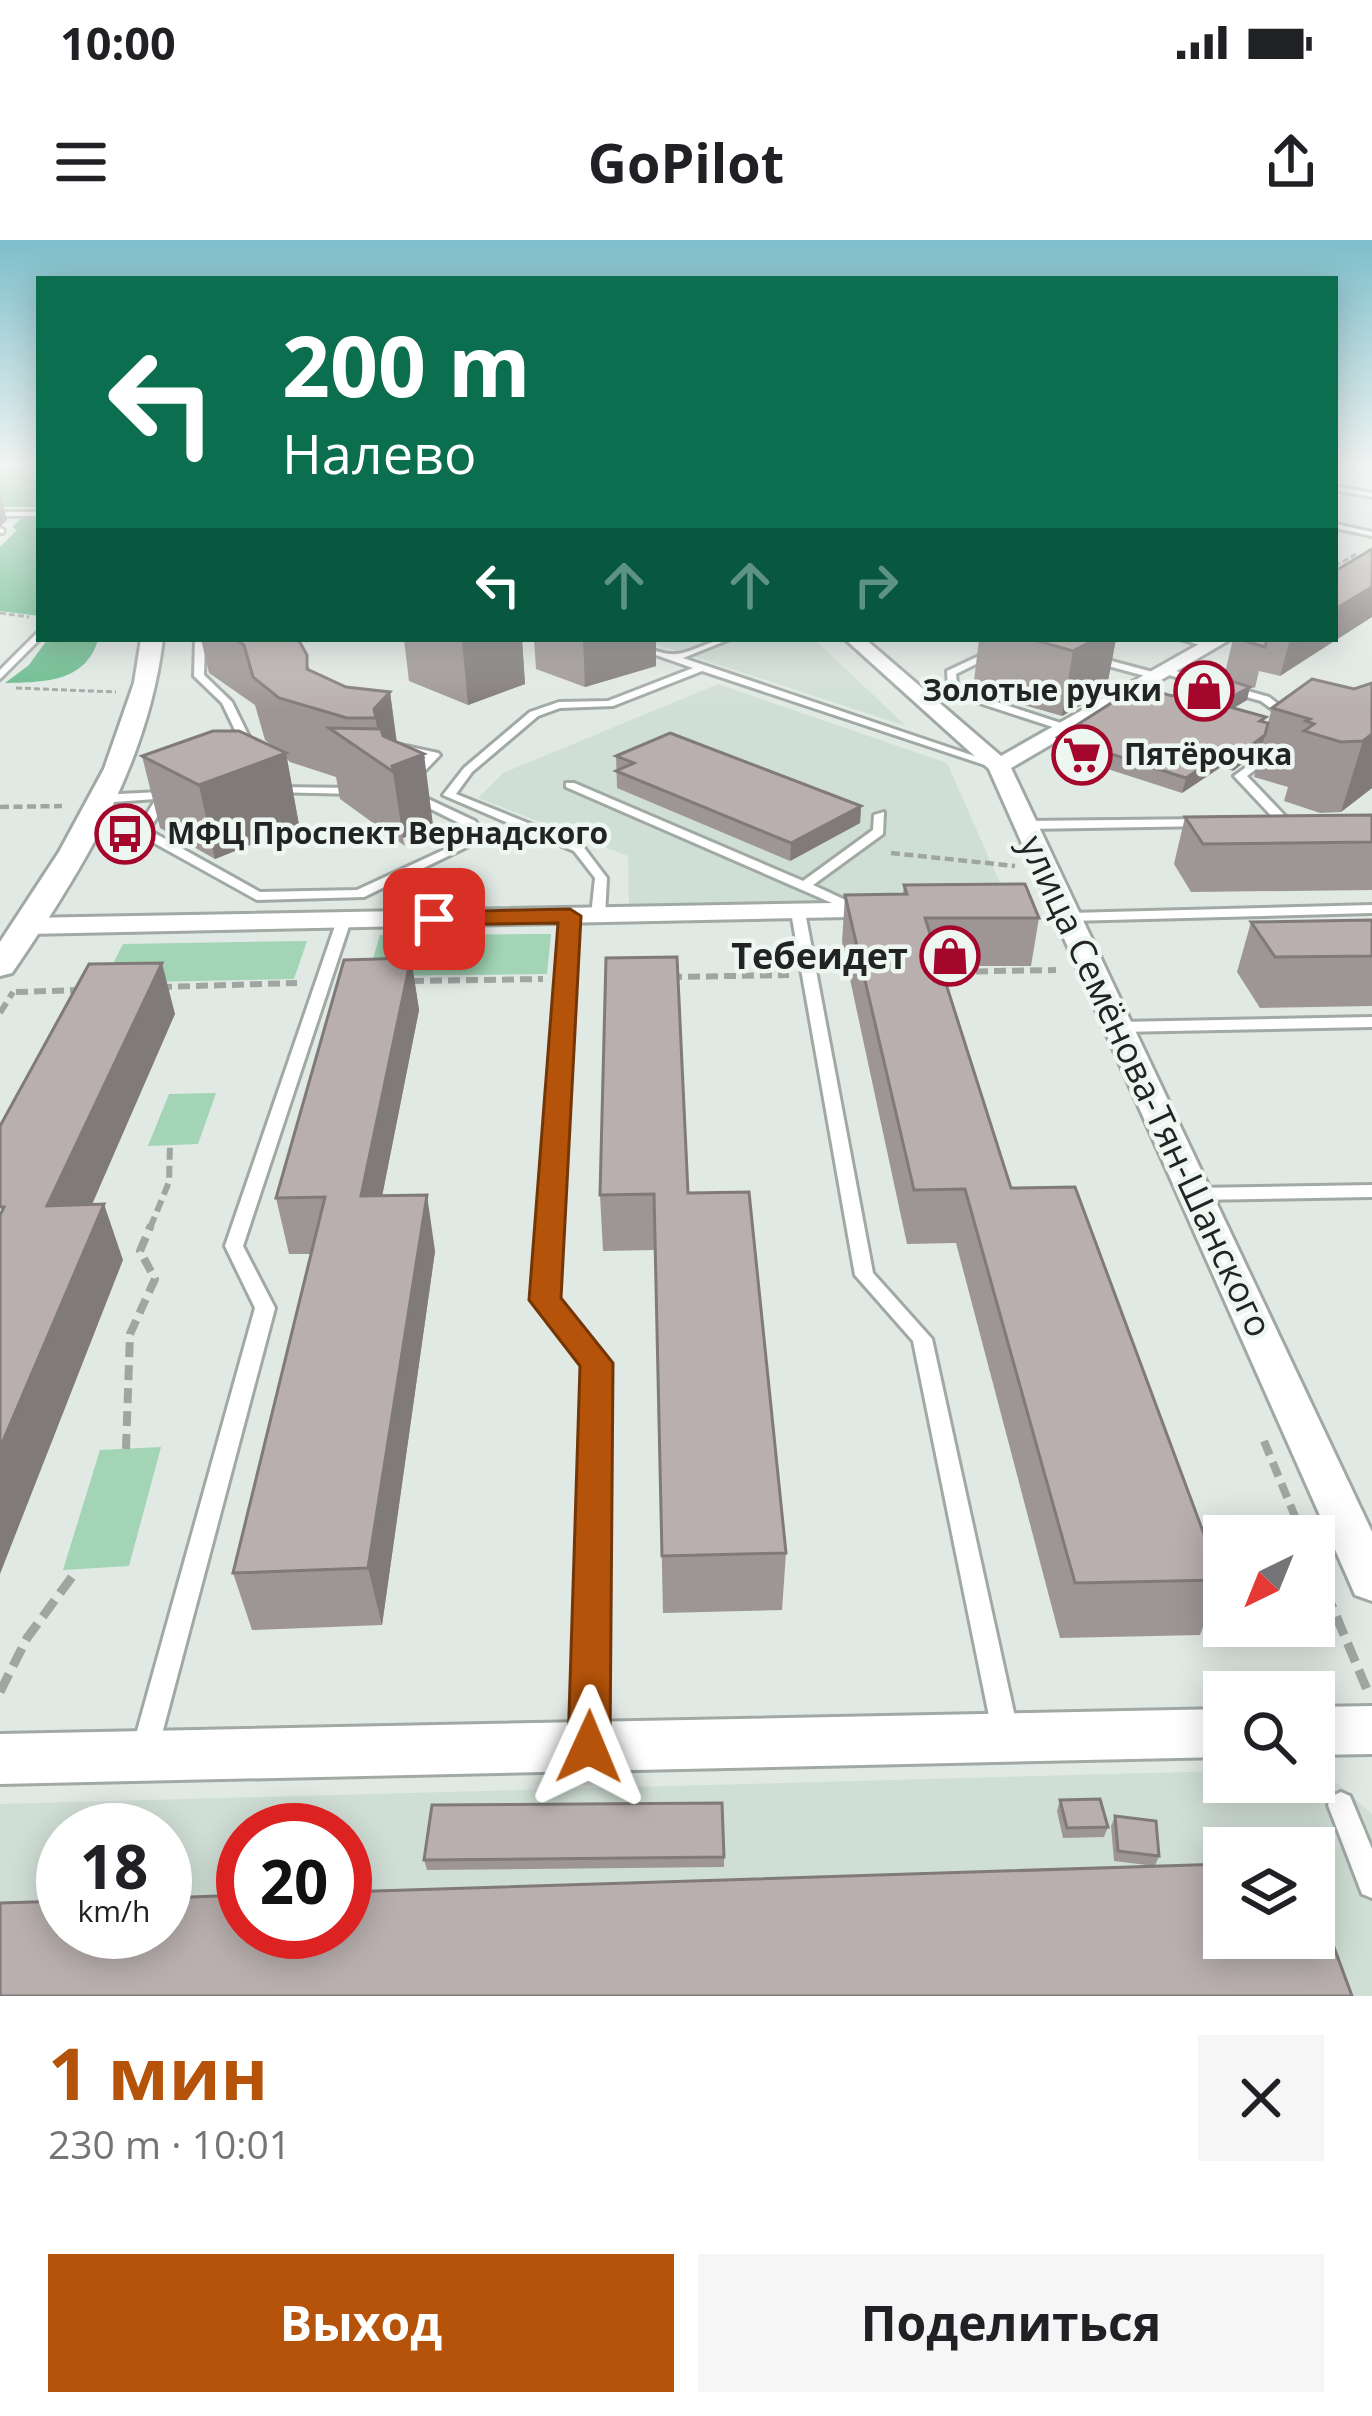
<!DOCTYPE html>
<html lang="ru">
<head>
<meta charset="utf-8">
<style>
  :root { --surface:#fff; --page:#f6f6f6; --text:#202124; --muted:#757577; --accent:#b45309 }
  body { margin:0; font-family:"Open Sans",sans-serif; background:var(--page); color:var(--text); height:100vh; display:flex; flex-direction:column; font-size:45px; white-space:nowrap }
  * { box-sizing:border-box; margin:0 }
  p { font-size:39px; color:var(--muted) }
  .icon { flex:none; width:66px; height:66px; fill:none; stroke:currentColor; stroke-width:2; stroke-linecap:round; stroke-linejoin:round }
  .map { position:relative; height:1756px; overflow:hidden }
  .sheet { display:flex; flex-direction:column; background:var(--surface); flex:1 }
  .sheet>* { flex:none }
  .top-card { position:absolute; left:36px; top:36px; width:1302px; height:366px; border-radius:0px; box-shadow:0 6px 30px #0003; background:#0b6e4f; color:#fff; overflow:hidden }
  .needle { width:78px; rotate:223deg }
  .fabs { position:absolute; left:1203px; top:1275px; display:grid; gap:24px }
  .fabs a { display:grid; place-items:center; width:132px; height:132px; border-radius:0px; background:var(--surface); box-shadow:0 6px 30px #0003; font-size:60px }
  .speed { position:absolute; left:36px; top:1563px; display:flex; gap:24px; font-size:60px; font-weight:700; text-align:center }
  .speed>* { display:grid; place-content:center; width:156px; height:156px; border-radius:50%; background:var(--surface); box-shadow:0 6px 30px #0003; line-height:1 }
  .speed small { font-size:30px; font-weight:400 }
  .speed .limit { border:18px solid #d22; background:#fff; color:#111 }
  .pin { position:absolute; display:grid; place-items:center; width:102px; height:102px; color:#fff; margin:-51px; border-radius:24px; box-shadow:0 6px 18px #0006 }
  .me { position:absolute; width:132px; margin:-66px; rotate:1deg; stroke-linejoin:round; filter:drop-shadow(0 0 9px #0008) }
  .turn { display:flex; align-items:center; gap:42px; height:252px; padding:0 48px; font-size:54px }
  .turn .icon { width:156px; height:156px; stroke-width:2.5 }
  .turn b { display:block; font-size:84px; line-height:102px }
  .lanes { display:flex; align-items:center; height:114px; padding:0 48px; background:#0003; justify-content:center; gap:60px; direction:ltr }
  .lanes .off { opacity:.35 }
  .round { display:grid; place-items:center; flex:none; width:126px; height:126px; border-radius:0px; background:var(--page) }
  .headline { display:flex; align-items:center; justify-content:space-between; height:204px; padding:0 48px }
  h1 { font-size:72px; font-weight:700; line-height:90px; color:var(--accent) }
  .primary-button { display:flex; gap:24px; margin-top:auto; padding:24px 48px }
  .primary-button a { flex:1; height:138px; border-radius:0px; background:var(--accent); color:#fff; font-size:48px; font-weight:700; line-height:138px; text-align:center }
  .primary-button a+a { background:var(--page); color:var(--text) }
  .status { display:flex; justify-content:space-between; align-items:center; height:84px; padding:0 60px; background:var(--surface); direction:ltr }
  .status svg { height:33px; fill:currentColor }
  header { display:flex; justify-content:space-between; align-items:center; height:156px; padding:0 48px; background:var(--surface); font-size:54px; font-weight:700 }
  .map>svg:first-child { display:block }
  .built { fill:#d0dfd6; fill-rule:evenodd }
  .green { fill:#a2d4b5 }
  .forest { fill:#66b98a }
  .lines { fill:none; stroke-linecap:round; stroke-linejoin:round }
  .service-casing { stroke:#a1a9a4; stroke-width:6 }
  .minor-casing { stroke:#a1a9a4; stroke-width:6 }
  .tertiary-casing { stroke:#a1a9a4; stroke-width:6 }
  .path-far4 { stroke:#9fa6a2; stroke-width:3; stroke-dasharray:6 3; stroke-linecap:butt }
  .path-far3 { stroke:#9fa6a2; stroke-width:4.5; stroke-dasharray:9 4.5; stroke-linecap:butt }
  .path-far2 { stroke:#9fa6a2; stroke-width:6; stroke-dasharray:12 6; stroke-linecap:butt }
  .path-far1 { stroke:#9fa6a2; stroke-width:8; stroke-dasharray:15 8; stroke-linecap:butt }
  .path { stroke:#9fa6a2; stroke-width:9; stroke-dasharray:20 9; stroke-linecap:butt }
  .service { fill:#fff; fill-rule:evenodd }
  .minor { fill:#fff; fill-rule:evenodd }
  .tertiary { fill:#fff; fill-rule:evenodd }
  .wall { fill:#9e9696 }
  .shaded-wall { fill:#817a7a }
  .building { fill:#b8afae; stroke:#817a7a; stroke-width:3 }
  .route { fill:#b45309; stroke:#753606; stroke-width:3 }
  .labels { text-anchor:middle; stroke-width:9; stroke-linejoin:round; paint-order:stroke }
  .far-poi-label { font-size:30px; font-weight:bold; fill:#212422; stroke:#eef6f1; text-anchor:start }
  .poi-label { font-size:36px; font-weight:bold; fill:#212422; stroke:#eef6f1; text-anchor:end }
  .street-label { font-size:36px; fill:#212422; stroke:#eef6f1 }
</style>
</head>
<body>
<div class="status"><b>10:00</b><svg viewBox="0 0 49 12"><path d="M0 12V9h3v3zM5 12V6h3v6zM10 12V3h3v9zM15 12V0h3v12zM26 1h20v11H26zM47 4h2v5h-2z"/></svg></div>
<header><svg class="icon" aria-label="menu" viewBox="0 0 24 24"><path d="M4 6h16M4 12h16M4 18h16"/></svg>GoPilot<svg class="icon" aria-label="share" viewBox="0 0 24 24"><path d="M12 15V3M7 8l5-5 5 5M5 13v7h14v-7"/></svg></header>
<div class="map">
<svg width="1372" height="1756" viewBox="0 0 1372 1756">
  <rect width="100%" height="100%" fill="#e1e9e4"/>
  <!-- built -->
  <g class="built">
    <polygon points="639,399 814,399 906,486 686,414"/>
    <polygon points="718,444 947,523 1007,659 629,666 628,616 478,558 503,533"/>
    <path d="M1314,1529H1321L1372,1574V1756H0V1564L1224,1531V1542H1314ZM63,1590H165V1692H63ZM243,1590H345V1692H243ZM1224,1608H1314V1698H1224Z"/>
  </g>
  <!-- green -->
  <g class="green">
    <polygon points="551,694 547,734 368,736 380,695"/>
    <polygon points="307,701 294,739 103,743 123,704"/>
    <polygon points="216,853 198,904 148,906 169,854"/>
    <polygon points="161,1207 129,1326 63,1330 100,1210"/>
  </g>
  <!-- forest -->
  <g class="forest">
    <rect x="0" y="225" width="39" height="42"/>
    <polygon points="39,275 39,376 0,371 0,307 17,290 12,287 24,276"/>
    <path d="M47,400H98C85,443 43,442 5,443L29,425Z"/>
  </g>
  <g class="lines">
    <!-- service casing -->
    <g class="service-casing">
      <g id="service">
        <polygon points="1335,225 1342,225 1335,229"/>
        <polygon points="1335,246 1372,253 1372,257 1335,250"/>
        <rect x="0" y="272" width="39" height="4"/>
        <polygon points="1335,284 1372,292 1372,296 1335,288"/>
        <polygon points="0,288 4,290 3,293 0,293"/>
        <polygon points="39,391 40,399 0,439 0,430"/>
        <polygon points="195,399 205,399 204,435 232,462 256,511 254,513 246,513 222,463 194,436"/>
        <path d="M610,399C632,399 649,412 670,414C689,416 709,399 730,399L683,418L1004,526L994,528L702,431L613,466L560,468L538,476L472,532L456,554L582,605L607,638L605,676L603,679H593L591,676L595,638L574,611L443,555L464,528L530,472L559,462L608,461L693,428Z"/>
        <polygon points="1180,399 1197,399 1215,405 1210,408"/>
        <polygon points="994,409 1002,411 956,434 957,444 978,456 1070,486 1070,490 1062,490 970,460 948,447 947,431"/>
        <polygon points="1093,416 1160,434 1161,436 1156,439 1090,421 1088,419"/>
        <polygon points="1165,428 1269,457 1296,478 1287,480 1261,461 1162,433 1162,429"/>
        <polygon points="391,503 438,513 440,515 416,540 408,540 408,536 426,517 387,508 387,504"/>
        <polygon points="1274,507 1280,510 1278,512 1247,536 1288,579 1290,582 1284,586 1280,585 1234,536"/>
        <polygon points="566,543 574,543 803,641 873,590 874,575 884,572 883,594 813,645 867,670 860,674 855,673 566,547"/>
        <polygon points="164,547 172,547 172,552 176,555 168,559 149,590 260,652 357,650 474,596 467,587 407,557 407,553 411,551 475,581 487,597 364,657 257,660 138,594 136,591 156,559 99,563 93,559 99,555 160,552"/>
        <polygon points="274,547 356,548 362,551 356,554 270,552 268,550"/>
        <polygon points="1206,579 1212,583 1210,586 1026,589 1020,585 1026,581"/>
        <polygon points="1372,665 1372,673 1070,681 1063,677 1070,673"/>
        <polygon points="798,668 805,672 873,1033 932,1099 1018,1491 1014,1500 1005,1503 996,1500 992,1491 913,1101 855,1035 791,672"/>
        <polygon points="570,672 577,676 555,1059 606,1123 602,1500 598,1509 589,1512 580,1509 576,1500 586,1125 535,1060 563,676"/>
        <polygon points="344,676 351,680 243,1006 275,1068 158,1509 154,1518 145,1521 136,1518 132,1509 255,1068 225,1006 337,680"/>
        <polygon points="1372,777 1372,787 1120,792 1112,787 1120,782"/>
        <polygon points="1372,945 1372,957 1196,960 1187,954 1196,948"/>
        <polygon points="1341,1552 1350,1556 1372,1609 1372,1658 1362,1654 1328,1565 1332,1556"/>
      </g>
    </g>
    <!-- minor casing -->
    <g class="minor-casing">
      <g id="minor">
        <polygon points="845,399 865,399 1001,516 1208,399 1231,399 1011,528 1372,1292 1372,1361 1355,1355 1349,1341 989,529"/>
        <polygon points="890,662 903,670 899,676 27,694 13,686 27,678"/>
        <polygon points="1372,1466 1372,1514 1314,1515 1314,1467"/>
        <polygon points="1224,1469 1224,1517 0,1544 0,1494"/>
      </g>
    </g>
    <!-- tertiary casing -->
    <g class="tertiary-casing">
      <path id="tertiary" d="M141,399H163C148,524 82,631 12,733L0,736V702L59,612L104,529L134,443Z"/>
    </g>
    <!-- path-far4 -->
    <g class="path-far4">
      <polyline points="1335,326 1358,313"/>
      <polyline points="0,373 29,377"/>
      <polyline points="16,448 116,452"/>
    </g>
    <!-- path-far3 -->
    <g class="path-far3">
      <polyline points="0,567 62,566"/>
      <polyline points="891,613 1015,626"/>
    </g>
    <!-- path-far2 -->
    <g class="path-far2">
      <polyline points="940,732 1056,730"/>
      <polyline points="670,737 789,735"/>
      <polyline points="412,741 543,739"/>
      <polyline points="160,747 297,743"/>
      <polyline points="16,752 81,750"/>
      <polyline points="0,773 13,752"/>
      <polyline points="150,988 169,942 170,905"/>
    </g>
    <!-- path-far1 -->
    <g class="path-far1">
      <polyline points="1264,1201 1303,1296"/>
      <polyline points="126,1209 130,1094 155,1039 140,1011 151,985"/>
    </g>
    <!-- path -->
    <g class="path">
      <polyline points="1314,1323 1368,1452"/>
      <polyline points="0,1452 27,1398 77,1330"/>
    </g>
    <!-- service -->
    <use href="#service" class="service"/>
    <!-- minor -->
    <use href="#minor" class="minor"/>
    <!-- tertiary -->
    <use href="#tertiary" class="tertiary"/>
  </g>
  <!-- wall -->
  <g class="wall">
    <polygon points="201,399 298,399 310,430 346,447 390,452 397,502 433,585 403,598 405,606 340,559 336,537 290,522 287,519 299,585 215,619 160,588 142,516 274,507 265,500 255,465 209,433"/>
    <polygon points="404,399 522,399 525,444 468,465 409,441"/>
    <polygon points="534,399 656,399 656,426 585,447 536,429"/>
    <polygon points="979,399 1116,399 1106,451 1062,476 1010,461 1011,452 974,441"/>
    <polygon points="1233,399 1335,399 1280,436 1259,431 1255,448 1224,437"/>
    <polygon points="1354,449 1372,548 1341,572 1320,573 1284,561 1288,547 1254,537 1261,509 1233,531 1221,527 1182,553 1055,512 1058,497 1172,456 1247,460 1234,468 1268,483 1272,468"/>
    <polygon points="616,516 861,566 860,583 790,621 617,548"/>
    <polygon points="1372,575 1372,650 1191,652 1174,624 1185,577"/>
    <polygon points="904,645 1039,678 1031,726 941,726 1011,948 1221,1340 1200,1395 1060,1398 956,1003 907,1004 842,702 845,655 903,654"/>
    <polygon points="1372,680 1372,766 1260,768 1237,732 1251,682"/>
    <polygon points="411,718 419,770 382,956 435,1011 382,1385 252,1390 233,1333 311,1014 289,1014 276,958"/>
    <polygon points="688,953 786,1313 782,1370 663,1373 655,1010 603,1011 600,955"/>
    <polygon points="1060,1560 1108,1587 1104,1597 1063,1598 1057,1571"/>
    <polygon points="1115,1576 1159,1616 1155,1626 1114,1621 1111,1586"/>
    <polygon points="724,1617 724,1627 427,1630 424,1620"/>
  </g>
  <!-- shaded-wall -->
  <g class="shaded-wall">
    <polygon points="0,254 7,280 0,287"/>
    <polygon points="1372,347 1372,377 1280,436 1290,399 1335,399 1335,369"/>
    <polygon points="522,399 525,444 468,465 462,400"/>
    <polygon points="583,399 656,399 656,426 585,447"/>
    <polygon points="1095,399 1116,399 1106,451 1062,476 1073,411"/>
    <polygon points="1250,447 1247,460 1216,478 1219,464"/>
    <polygon points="390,452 398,516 383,525 374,469"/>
    <polygon points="1372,494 1372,548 1341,572 1363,501"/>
    <polygon points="1265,495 1261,509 1233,531 1237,516"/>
    <polygon points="286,513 299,585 215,619 199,545"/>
    <polygon points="1224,513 1221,527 1182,553 1186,538"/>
    <polygon points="424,514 433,585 403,598 392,526"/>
    <polygon points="861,566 860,583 790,621 791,603"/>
    <polygon points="411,718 419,770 371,1012 361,956"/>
    <polygon points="162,723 175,774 67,1022 47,966"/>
    <polygon points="427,955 435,1011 382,1385 368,1328"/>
    <polygon points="104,964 123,1020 0,1334 0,1208"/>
  </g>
  <!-- building -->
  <g class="building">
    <polygon points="1372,309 1372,347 1335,369 1335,331"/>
    <polygon points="234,399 298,399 307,415 307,429 346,447 390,452 374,469 376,478 347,478 279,458 253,437 244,405"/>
    <polygon points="1031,399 1095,399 1073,411"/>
    <polygon points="1239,399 1267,399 1265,407"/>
    <polygon points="1210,434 1250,447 1219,464 1266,477 1260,481 1268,483 1265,495 1237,516 1224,513 1186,538 1058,497 1138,446 1172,456"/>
    <polygon points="1312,439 1354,449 1372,443 1372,494 1363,501 1341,502 1304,491 1314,484 1306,481 1310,479 1272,468"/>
    <polygon points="329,488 381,489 383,496 424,514 392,526 395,533"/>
    <polygon points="213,491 239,491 286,513 199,545 142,516"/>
    <polygon points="670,493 861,566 791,603 616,531 634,523 616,516"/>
    <polygon points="1372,575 1372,602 1203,604 1185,577"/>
    <polygon points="1025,644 1039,678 925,678 1011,948 1075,947 1221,1340 1075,1343 965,949 914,950 845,655 907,654 904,645"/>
    <polygon points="1372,680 1372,716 1275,717 1251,682"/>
    <polygon points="677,717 688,953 749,952 786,1313 662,1316 654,954 600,955 606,718"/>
    <polygon points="411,718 361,956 427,955 368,1328 233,1333 325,957 276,958 344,720"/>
    <polygon points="162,723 47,966 104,964 0,1208 0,975 4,967 0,967 0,886 89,724"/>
    <polygon points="1100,1559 1108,1587 1067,1588 1060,1560"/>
    <polygon points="722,1563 724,1617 424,1620 432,1565"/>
    <polygon points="1115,1576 1156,1581 1159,1616 1118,1611"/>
    <polygon points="1224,1624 1224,1698 1314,1698 1314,1653 1352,1756 0,1756 0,1663 63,1661 63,1692 165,1692 165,1658 243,1655 243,1692 345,1692 345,1652"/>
  </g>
  <!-- sky -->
  <linearGradient id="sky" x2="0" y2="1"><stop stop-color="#7cbeca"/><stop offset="0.48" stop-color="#f2f5f3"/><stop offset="1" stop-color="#f2f5f3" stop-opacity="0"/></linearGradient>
  <rect width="1372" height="471" fill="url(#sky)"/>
  <!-- route -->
  <polygon class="route" points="570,669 581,676 561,1058 613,1123 610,1507 604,1521 589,1527 574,1521 568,1507 580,1126 529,1060 558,683 434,685 423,679 434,672"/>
  <!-- icons -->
  <defs>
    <g id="shop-ring" transform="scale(3)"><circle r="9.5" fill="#eef6f1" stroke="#a4072b" stroke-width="1.5"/><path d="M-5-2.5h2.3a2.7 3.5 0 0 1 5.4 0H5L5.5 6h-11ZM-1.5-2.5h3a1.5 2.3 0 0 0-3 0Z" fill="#a4072b"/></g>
    <g id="supermarket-ring" transform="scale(3)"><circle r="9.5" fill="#eef6f1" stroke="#a4072b" stroke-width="1.5"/><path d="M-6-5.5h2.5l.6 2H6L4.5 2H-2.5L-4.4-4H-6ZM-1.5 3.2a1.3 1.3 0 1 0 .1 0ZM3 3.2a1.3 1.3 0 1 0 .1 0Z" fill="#a4072b"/></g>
    <g id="bus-ring" transform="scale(3)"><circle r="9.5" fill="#eef6f1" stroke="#a4072b" stroke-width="1.5"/><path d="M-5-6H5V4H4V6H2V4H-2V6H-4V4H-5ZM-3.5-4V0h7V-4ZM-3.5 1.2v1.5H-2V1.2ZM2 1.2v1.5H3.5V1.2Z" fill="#a4072b"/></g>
  </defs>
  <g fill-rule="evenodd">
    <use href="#shop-ring" x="1204" y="451"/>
    <use href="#supermarket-ring" x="1082" y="515"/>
    <use href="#bus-ring" x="125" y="594"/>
    <use href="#shop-ring" x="950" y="716"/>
  </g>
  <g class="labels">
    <!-- far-poi labels -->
    <g class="far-poi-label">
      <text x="1162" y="461" text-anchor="end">Золотые ручки</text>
      <text x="1124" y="525">Пятёрочка</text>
      <text x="167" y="604">МФЦ Проспект Вернадского</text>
    </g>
    <!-- poi labels -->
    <g class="poi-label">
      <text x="908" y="729">Тебеидет</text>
    </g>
    <!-- street labels -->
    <g class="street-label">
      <text transform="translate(1146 846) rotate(65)" y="13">улица Семёнова-Тян-Шанского</text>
    </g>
  </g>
</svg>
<div class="fabs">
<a><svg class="needle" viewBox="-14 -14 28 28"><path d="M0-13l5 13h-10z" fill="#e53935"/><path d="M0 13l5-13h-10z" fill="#757577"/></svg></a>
<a><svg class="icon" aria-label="search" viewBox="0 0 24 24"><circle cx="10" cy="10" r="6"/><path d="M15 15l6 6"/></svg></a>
<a><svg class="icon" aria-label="layers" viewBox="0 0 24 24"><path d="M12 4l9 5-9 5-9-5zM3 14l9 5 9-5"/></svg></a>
</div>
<div class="speed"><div>18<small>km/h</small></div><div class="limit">20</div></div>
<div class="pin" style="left:434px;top:679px;background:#d93025"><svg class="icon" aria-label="arrive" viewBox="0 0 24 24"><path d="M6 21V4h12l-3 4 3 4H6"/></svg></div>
<svg class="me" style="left:589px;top:1507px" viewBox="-20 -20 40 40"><path d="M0-17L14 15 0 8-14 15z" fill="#b45309" stroke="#fff" stroke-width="4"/></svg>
<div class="top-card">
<div class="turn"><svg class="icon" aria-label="left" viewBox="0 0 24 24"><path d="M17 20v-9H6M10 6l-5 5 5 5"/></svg><div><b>200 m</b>Налево</div></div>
<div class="lanes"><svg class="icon" aria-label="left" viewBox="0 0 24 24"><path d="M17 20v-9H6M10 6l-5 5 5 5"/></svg><svg class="icon off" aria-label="ahead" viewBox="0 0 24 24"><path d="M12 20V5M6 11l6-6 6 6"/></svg><svg class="icon off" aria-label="ahead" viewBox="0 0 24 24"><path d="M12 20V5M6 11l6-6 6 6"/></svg><svg class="icon off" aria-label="right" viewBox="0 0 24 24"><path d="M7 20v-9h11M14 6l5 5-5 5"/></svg></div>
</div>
</div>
<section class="sheet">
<div class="headline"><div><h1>1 мин</h1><p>230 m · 10:01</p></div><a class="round"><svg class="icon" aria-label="close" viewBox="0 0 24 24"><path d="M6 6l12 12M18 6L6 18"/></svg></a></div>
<div class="primary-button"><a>Выход</a><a>Поделиться</a></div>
</section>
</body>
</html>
